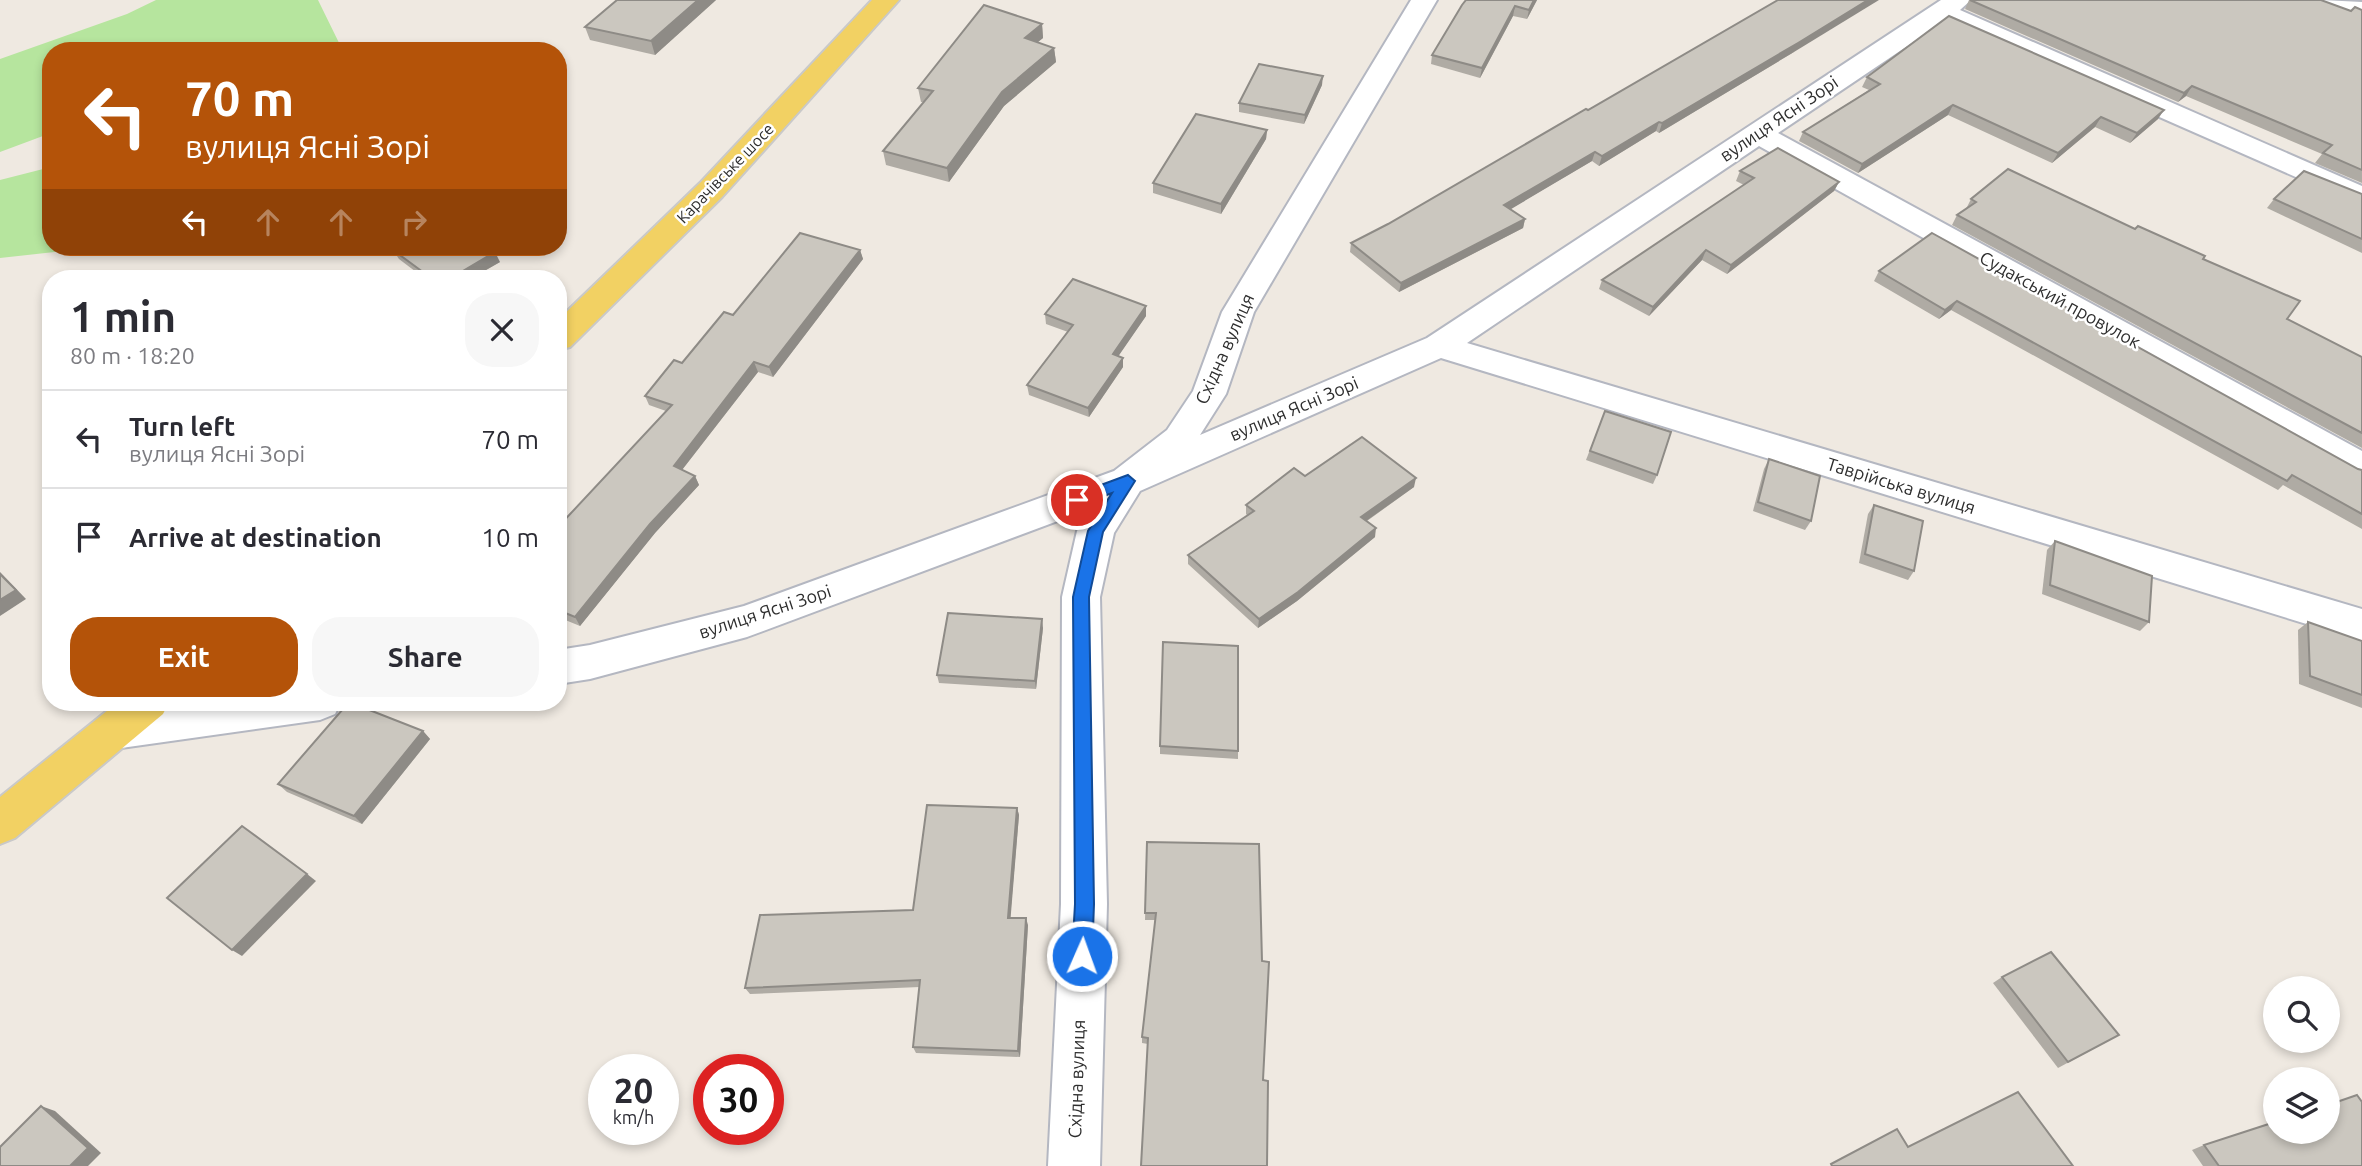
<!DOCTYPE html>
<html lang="en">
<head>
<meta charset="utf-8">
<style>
  :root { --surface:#fff; --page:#f7f7f7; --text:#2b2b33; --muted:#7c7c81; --line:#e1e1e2; --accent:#b45309 }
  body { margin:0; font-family:Ubuntu,sans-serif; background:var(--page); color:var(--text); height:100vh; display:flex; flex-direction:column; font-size:26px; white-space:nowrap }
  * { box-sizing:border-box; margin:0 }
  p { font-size:23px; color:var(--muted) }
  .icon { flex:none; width:38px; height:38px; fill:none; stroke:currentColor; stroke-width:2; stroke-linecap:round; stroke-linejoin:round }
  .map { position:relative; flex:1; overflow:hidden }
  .side { position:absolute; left:42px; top:270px; width:525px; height:441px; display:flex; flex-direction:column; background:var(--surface); border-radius:28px; box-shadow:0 4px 10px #0003 }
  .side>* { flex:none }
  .top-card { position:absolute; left:42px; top:42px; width:525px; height:214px; border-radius:28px; box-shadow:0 4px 10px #0003; background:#b45309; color:#fff; overflow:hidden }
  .fabs { position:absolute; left:2263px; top:976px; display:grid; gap:14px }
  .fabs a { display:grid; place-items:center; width:77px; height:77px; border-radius:50%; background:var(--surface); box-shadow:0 4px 10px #0003; font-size:35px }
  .speed { position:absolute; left:588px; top:1054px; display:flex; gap:14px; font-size:35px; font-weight:700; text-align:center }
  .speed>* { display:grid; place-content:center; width:91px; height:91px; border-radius:50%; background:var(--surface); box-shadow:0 4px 10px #0003; line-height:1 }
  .speed small { font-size:18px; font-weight:400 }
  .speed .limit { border:10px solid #d22; background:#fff; color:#111 }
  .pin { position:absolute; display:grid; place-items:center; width:60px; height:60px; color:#fff; margin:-30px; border:4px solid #fff; border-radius:50%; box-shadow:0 2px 7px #0007 }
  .me { position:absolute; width:77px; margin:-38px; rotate:2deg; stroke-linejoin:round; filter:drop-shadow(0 0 5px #0008) }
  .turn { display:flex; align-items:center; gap:24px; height:147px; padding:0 28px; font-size:32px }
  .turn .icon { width:91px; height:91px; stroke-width:2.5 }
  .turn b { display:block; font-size:49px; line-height:60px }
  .lanes { display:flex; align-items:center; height:66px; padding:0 28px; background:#0003; justify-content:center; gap:35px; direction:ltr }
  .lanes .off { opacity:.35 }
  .round { display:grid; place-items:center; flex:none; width:74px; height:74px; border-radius:28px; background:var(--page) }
  .summary { display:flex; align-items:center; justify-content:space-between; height:119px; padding:0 28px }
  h1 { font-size:42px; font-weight:700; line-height:52px }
  .action { display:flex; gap:14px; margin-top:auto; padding:14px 28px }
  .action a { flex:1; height:80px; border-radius:28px; background:var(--accent); color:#fff; font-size:28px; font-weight:700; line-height:80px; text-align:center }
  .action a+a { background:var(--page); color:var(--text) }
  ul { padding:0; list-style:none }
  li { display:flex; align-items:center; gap:21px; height:98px; padding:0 28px; border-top:2px solid var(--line) }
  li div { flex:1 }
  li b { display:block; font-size:26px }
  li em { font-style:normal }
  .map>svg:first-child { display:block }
  .green { fill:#b6e59e }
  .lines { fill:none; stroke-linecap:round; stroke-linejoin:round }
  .street-casing { stroke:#b4b7c1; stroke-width:4 }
  .primary-casing { stroke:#c9c9c9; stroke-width:4 }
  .street { fill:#fff; fill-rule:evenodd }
  .primary { fill:#f2d163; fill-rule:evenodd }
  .wall { fill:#afaba4 }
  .shaded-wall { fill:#8e8b86 }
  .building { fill:#cbc7bf; stroke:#8e8b86; stroke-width:2 }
  .route { fill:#1a73e8; stroke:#114b97; stroke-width:2 }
  .labels { text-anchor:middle; stroke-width:5; stroke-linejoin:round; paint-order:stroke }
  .far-street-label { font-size:16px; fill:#2e2e2e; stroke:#fff }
  .street-label { font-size:18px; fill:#2e2e2e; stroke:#fff }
</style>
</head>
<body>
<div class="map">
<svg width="2362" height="1166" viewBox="0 0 2362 1166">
  <rect width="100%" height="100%" fill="#efe9e1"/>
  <!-- green -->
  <g class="green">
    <polygon points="156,0 318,0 343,51 51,51 51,133 0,152 0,59 127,14"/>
    <polygon points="51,167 51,247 100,247 0,258 0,180"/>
  </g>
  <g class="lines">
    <!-- street casing -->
    <g class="street-casing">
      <g id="street">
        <polygon points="1411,0 1437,0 1254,312 1226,394 1200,435 1427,338 1941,0 1971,0 1960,10 2362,186 2362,206 1943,22 1778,133 2362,451 2362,480 2349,476 1759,146 1467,343 2362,609 2362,641 1441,358 1140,491 1114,533 1100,597 1107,904 1100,1166 1048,1166 1061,904 1062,597 1077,531 1090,509 747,637 590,679 558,684 558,650 590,645 744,606 1114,471 1167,430 1193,391 1222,312"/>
        <polygon points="2322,0 2362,2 2362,19 2326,5"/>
        <polygon points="195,702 341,702 335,714 320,720 114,749 99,744 93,731 99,718 114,713"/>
      </g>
    </g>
    <!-- primary casing -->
    <g class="primary-casing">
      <g id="primary">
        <polygon points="872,0 899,0 722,197 570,347 558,350 558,320 700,183"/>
        <polygon points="118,702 169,702 163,714 15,838 0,844 0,797"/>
      </g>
    </g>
    <!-- street -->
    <use href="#street" class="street"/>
    <!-- primary -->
    <use href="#primary" class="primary"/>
  </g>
  <!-- wall -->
  <g class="wall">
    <polygon points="617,0 716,0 655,55 590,40 585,27"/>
    <polygon points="1466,0 1537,0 1527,19 1513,16 1480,78 1431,64 1432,55"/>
    <polygon points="1969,0 2351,11 2362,10 2362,183 2315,163 2322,154 2186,96 2178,102 1965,9"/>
    <polygon points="1042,24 1043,38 1037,42 1054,48 1056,62 1004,106 949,182 886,165 883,151 924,102 921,102 918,88"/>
    <polygon points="1794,52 1659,133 1656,131 1599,166 1592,161 1510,209 1525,219 1523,228 1399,292 1350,252 1351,243 1388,224 1588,110"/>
    <polygon points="1867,77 2158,119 2130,143 2095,127 2052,163 1948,115 1858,173 1799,141 1803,132 1869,90 1862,87"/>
    <polygon points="1322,85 1304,124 1239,112 1239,103"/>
    <polygon points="1267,130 1266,139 1221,214 1153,193 1153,183"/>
    <polygon points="1740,171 1839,182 1834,191 1727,274 1702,260 1649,316 1599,289 1602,280 1744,185 1736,181"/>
    <polygon points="2362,194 2362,253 2267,208 2274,199"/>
    <polygon points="1971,199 2135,229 2203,259 2287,319 2362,357 2362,448 1952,225 1957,215 1966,209"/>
    <polygon points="1932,233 2358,469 2362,470 2362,529 2283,485 2278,490 1951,310 1939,319 1874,281 1879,271"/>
    <polygon points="393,250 500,262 472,278 424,278 399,259"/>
    <polygon points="860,250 863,259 773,377 758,372 682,470 695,476 699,485 655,533 580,626 558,617 558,527 666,411 649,405 645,396 733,315"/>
    <polygon points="1045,314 1146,316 1118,356 1123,367 1089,417 1029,395 1027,385 1068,332 1046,324"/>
    <polygon points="1605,411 1657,475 1653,484 1586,460"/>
    <polygon points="1769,459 1811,521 1805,530 1753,511 1764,469"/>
    <polygon points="1305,476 1414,487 1367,521 1375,537 1297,601 1258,628 1188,564 1188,555 1248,516 1246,514 1246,505"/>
    <polygon points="1874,505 1914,571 1908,580 1859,563 1868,514"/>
    <polygon points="2055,541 2149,622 2140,631 2042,594 2047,550"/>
    <polygon points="2308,622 2362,641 2362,708 2299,684 2298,630"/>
    <polygon points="1043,628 1036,689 939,683 937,675"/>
    <polygon points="423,731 430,739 362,824 287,792 278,784"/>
    <polygon points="1160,746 1238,751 1238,759 1160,754"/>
    <polygon points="1017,808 1019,815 1010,918 1028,925 1020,1057 916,1053 913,1047 920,987 750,994 745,988 913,910"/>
    <polygon points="1147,842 1263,1080 1267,1166 1148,1044 1142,1043 1142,1037 1155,920 1145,920"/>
    <polygon points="2002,977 2119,1035 2058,1068 1993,983"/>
    <polygon points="2204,1145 2362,1166 2203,1166 2192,1150"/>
  </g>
  <!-- shaded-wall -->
  <g class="shaded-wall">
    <polygon points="698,0 716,0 655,55 651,41"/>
    <polygon points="1534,0 1537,0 1527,19 1529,10"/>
    <polygon points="1868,0 1879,0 1794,52 1659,133 1662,123"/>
    <polygon points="1515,6 1513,16 1480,78 1482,68"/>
    <polygon points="1042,24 1043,38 1026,52 1025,38"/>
    <polygon points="1054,48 1056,62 1004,106 949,182 947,168 1002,92"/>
    <polygon points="1323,76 1322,85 1304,124 1305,115"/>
    <polygon points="2192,86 2186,96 2178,102 2184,93"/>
    <polygon points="1953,105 1948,115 1858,173 1862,164"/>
    <polygon points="2164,110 2158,119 2130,143 2137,133"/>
    <polygon points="2101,117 2095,127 2052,163 2058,153"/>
    <polygon points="1659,122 1656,131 1599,166 1602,156"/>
    <polygon points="1267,130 1266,139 1221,214 1221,204"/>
    <polygon points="1595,152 1592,161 1501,215 1504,205"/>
    <polygon points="1839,182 1834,191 1727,274 1731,265"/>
    <polygon points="1525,219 1523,228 1399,292 1401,283"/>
    <polygon points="860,250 863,259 773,377 769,367"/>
    <polygon points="1706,250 1702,260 1649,316 1653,307"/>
    <polygon points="495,252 500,262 472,278 451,278"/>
    <polygon points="1957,301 1951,310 1939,319 1945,310"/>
    <polygon points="1146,306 1146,316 1113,364 1113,354"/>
    <polygon points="1123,358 1123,367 1089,417 1088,408"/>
    <polygon points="754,362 758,372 678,475 674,466"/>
    <polygon points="695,476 699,485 655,533 580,626 575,617 650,524"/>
    <polygon points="1416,478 1414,487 1359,526 1361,517"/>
    <polygon points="1376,528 1375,537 1297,601 1258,628 1259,619"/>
    <polygon points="0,572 26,599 0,616"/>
    <polygon points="1042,619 1043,628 1036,689 1035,681"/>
    <polygon points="423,731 430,739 362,824 354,816"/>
    <polygon points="1017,808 1019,815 1010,925 1008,918"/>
    <polygon points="307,874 316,881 242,956 232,950"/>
    <polygon points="1026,918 1028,925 1020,1057 1018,1051"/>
    <polygon points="41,1106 55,1111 101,1153 88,1166 70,1166"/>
  </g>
  <!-- building -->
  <g class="building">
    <polygon points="617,0 698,0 651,41 585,27"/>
    <polygon points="1466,0 1534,0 1529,10 1515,6 1482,68 1432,55 1462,5"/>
    <polygon points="1778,0 1868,0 1798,43 1662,123 1659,122 1602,156 1595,152 1504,205 1525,219 1401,283 1351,243 1388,224 1586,109 1588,110"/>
    <polygon points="1970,0 2321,0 2351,11 2355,7 2362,10 2362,170 2323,153 2332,145 2192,86 2184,93"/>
    <polygon points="984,5 1042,24 1025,38 1054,48 1002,92 947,168 883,151 933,91 918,88"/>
    <polygon points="1949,16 2164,110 2137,133 2101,117 2058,153 1953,105 1862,164 1803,132 1880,84 1867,77"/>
    <polygon points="1259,64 1323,76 1305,115 1239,103"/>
    <polygon points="1196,114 1267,130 1221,204 1153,183"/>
    <polygon points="1778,148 1839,182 1731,265 1706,250 1653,307 1602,280 1754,178 1740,171"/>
    <polygon points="2008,169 2135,229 2138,226 2205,256 2203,259 2300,301 2287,319 2362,357 2362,433 1957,215 1976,202 1971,199"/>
    <polygon points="2304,171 2362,194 2362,239 2274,199"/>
    <polygon points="800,233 860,250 769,367 754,362 674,466 695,476 650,524 575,617 558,610 558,527 672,405 645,396 674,360 682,363 724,312 733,315"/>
    <polygon points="1932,233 2358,469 2362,470 2362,514 2292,475 2287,481 1957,301 1945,310 1879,271"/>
    <polygon points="399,247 487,247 495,252 451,278 431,278 393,250"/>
    <polygon points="1073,279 1146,306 1113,354 1123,358 1088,408 1027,385 1073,325 1045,314"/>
    <polygon points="1605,411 1671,432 1657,475 1590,451"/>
    <polygon points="1362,437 1416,478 1361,517 1376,528 1298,592 1259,619 1188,555 1254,511 1246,505 1294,468 1305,476"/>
    <polygon points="1769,459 1820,476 1811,521 1758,502"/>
    <polygon points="1874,505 1923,521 1914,571 1865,554"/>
    <polygon points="2055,541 2152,576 2149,622 2050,585"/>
    <polygon points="0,574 16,590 0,600"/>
    <polygon points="948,613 1042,619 1035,681 937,675"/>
    <polygon points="2308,622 2362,641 2362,695 2310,676"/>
    <polygon points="1163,642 1238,646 1238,751 1160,746"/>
    <polygon points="349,702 423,731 354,816 278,784"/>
    <polygon points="927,805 1017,808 1008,918 1026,918 1018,1051 913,1047 920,980 745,988 760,915 913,910"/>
    <polygon points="242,826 307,874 232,950 167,898"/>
    <polygon points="1147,842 1259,844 1262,961 1269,962 1263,1080 1268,1081 1267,1166 1141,1166 1148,1038 1142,1037 1156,913 1145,913"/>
    <polygon points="2051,952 2119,1035 2068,1062 2002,977"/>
    <polygon points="2018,1092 2073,1166 1832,1166 1831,1164 1897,1129 1908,1147"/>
    <polygon points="2357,1095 2362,1102 2362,1166 2219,1166 2204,1145 2275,1122 2275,1132 2328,1132 2328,1105"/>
    <polygon points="41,1106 88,1148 70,1166 0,1166 0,1147"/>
  </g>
  <!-- route -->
  <polygon class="route" points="1128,475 1135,481 1103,532 1089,597 1094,904 1092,956 1089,963 1082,966 1075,963 1072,956 1075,904 1073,597 1088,531 1112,493 1077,506 1069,500 1071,496"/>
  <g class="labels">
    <!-- far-street labels -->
    <g class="far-street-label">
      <text transform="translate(725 173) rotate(-46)" y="6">Карачівське шосе</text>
    </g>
    <!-- street labels -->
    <g class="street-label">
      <text transform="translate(1779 119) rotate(-34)" y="6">вулиця Ясні Зорі</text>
      <text transform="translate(2060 300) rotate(29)" y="6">Судакський провулок</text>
      <text transform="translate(1225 349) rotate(-66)" y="6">Східна вулиця</text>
      <text transform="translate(1294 409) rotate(-23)" y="6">вулиця Ясні Зорі</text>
      <text transform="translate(1901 486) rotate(17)" y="6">Таврійська вулиця</text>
      <text transform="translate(765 612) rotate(-18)" y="6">вулиця Ясні Зорі</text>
      <text transform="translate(1077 1079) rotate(-88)" y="6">Східна вулиця</text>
    </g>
  </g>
</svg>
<div class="fabs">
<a><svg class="icon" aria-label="search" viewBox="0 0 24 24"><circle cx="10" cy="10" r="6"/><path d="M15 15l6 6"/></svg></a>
<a><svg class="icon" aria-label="layers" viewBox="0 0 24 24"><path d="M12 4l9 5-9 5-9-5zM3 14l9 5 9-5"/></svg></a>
</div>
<div class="speed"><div>20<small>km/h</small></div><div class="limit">30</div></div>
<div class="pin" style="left:1077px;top:500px;background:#d93025"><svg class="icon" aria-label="arrive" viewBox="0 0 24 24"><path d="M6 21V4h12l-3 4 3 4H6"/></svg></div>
<svg class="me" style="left:1082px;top:956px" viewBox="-20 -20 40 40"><circle r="17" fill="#1a73e8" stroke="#fff" stroke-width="3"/><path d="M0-11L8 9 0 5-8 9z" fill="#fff"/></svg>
<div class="top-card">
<div class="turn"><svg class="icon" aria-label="left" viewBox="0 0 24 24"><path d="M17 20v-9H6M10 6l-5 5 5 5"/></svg><div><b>70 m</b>вулиця Ясні Зорі</div></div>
<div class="lanes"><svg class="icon" aria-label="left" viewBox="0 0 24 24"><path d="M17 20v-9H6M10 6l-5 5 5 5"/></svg><svg class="icon off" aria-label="ahead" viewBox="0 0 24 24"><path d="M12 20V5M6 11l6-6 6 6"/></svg><svg class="icon off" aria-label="ahead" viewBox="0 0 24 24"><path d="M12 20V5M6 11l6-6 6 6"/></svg><svg class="icon off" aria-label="right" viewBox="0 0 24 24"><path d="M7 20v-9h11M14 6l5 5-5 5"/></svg></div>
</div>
<section class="side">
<div class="summary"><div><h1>1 min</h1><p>80 m · 18:20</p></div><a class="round"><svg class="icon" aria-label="close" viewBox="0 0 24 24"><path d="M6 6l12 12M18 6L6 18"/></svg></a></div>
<ul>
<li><svg class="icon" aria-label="left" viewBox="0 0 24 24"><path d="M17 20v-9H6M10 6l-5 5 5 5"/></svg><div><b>Turn left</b><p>вулиця Ясні Зорі</p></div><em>70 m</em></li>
<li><svg class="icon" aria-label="arrive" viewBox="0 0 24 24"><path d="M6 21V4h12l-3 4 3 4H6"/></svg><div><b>Arrive at destination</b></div><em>10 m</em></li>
</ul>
<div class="action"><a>Exit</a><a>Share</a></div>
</section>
</div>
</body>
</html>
